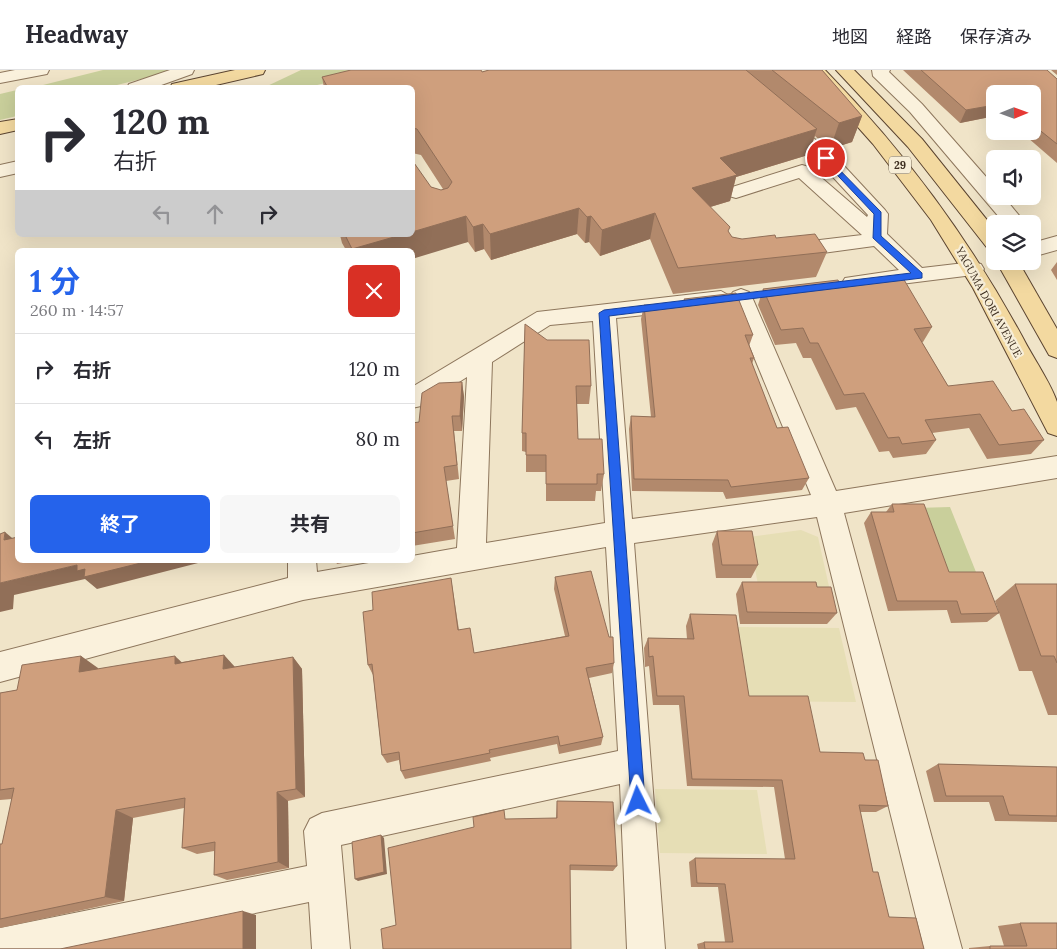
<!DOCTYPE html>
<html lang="ja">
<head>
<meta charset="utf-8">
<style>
  :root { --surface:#fff; --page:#f7f7f7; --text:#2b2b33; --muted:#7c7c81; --line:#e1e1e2; --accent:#2563eb }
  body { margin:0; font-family:Lora,"Noto Sans JP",serif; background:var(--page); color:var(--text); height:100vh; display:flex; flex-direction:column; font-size:19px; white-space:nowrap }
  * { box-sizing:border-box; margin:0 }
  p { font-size:16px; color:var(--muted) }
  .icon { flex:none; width:28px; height:28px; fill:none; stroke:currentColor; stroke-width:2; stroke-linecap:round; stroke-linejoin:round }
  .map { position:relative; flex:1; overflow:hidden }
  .drawer { position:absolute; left:15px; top:178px; width:400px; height:315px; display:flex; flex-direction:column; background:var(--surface); border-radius:8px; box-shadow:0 5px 20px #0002 }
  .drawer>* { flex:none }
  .guide { position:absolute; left:15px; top:15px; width:400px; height:152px; border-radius:8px; box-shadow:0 5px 20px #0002; background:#fff; color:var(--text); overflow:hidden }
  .needle { width:32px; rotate:89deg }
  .fabs { position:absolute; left:986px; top:15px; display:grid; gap:10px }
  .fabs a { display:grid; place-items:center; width:55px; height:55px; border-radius:8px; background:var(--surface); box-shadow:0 5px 20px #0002; font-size:25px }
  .pin { position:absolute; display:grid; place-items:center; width:42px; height:42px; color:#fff; margin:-21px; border:2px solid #fff; border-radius:50%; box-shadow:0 1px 5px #0007 }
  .me { position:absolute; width:55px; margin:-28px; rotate:357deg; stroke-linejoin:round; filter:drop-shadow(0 0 4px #0008) }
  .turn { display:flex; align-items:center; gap:18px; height:105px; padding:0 15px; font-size:22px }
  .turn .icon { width:65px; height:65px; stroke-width:2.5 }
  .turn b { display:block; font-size:35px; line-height:42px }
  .lanes { display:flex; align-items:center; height:48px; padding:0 15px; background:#0003; justify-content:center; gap:25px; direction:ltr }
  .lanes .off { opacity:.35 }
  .round { display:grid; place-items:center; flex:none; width:52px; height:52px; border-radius:8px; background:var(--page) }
  .summary { display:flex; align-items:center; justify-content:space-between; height:85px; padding:0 15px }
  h1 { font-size:30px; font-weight:700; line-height:38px; color:var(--accent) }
  .action { display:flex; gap:10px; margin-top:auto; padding:10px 15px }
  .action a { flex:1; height:58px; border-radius:8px; background:var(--accent); color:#fff; font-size:20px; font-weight:700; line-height:58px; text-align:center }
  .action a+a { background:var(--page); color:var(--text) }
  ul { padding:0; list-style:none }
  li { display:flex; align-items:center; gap:15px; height:70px; padding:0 15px; border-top:1px solid var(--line) }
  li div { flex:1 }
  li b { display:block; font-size:19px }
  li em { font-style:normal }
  header { display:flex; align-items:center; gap:30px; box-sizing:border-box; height:70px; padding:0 25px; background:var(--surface); border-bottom:1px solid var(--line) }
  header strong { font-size:24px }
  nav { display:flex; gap:28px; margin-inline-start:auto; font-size:18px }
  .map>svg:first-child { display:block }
  .farmland { fill:#e6deb5 }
  .green { fill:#c9cf9b }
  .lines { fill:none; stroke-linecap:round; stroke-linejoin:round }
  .minor-casing { stroke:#8d765c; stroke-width:2 }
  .major-casing { stroke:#5b4430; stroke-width:2 }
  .minor { fill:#faf1dc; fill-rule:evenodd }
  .major { fill:#f3d9a0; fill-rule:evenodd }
  .wall { fill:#b2896c }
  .shaded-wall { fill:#916f58 }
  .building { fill:#cf9f7d; stroke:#916f58 }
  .route { fill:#2563eb; stroke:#184099 }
  .labels { text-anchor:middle; stroke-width:4.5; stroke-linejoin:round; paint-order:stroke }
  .shield { fill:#f7eed8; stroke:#756857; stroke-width:1 }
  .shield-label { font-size:11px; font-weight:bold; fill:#3d2e20 }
  .far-street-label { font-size:11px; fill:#3d2e20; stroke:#f7eed8 }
</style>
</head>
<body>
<header>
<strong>Headway</strong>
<nav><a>地図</a><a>経路</a><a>保存済み</a></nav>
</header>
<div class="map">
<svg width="1057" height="879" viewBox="0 0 1057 879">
  <rect width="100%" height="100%" fill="#f0e4c8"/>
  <!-- farmland -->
  <g class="farmland">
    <polygon points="801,460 818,467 830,521 759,520 749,467"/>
    <polygon points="735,557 839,558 856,632 746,631"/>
    <polygon points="655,719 757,720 767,784 660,783"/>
  </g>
  <!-- green -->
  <g class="green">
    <polygon points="103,0 178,0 117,15 113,17 31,18"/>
    <polygon points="301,0 379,0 309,17 263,18"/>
    <polygon points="17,20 17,46 0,50 0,24"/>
    <polygon points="950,437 978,507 942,508 916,438"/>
  </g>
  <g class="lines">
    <!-- minor casing -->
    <g class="minor-casing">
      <g id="minor">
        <polygon points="15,0 49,0 47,4 0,13 0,3"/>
        <polygon points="170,0 194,0 192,4 153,18 127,18 129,14"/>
        <polygon points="872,0 890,0 889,2 922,34 995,117 995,126 1003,126 1026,154 1005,154 910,42 873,6"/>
        <polygon points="784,48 790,49 833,84 885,140 888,144 887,164 922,198 973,192 981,194 984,199 981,204 853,220 845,218 842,213 845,208 899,200 874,176 786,188 778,186 775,181 778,176 786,174 862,165 799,108 736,128 729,126 726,122 729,118 802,95 809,97 867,147 868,145 819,92 778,57 775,53 778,49"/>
        <polygon points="18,91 18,103 0,107 0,95"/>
        <polygon points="1057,166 1057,180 1032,187 1032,173"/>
        <path d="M741,219L749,222L752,227L836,421L1057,386V408L844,443L962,879H924L817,447L634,473L665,879H627L620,714L341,775L350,879H312L309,832L81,879H0V858L307,796L304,761L310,749L322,743L618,681L606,477L303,530L0,612V582L288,508V490H316L317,502L386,490H412V486L457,478L467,307L421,336L412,338V317L537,242L721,221L730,226L733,222ZM731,231L811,425L632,449L616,248L721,237L729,234ZM593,251L605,453L486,473L492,292L550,255Z"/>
      </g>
    </g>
    <!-- major casing -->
    <g class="major-casing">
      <g id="major">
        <polygon points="235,0 265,0 263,4 203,18 170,18 172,14"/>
        <path d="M807,0H825C905,82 968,167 1023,268C1032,286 1051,313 1057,332C1057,341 1057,356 1057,366L1048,363L973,218L931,150L873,74Z"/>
        <polygon points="836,0 854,0 922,69 995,160 995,181 988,179 908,77"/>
        <polygon points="18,49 18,60 0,64 0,52"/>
        <polygon points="996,191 1018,191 1057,259 1057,288 1049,285"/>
      </g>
    </g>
    <!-- minor -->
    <use href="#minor" class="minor"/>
    <!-- major -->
    <use href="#major" class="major"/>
  </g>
  <!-- wall -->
  <g class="wall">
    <polygon points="489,0 822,0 862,46 852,72 830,79 815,66 808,85 736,107 730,131 710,137 732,167 742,169 776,168 827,182 816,207 673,224 650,169 600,186 589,172 585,173 577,164 491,190 484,179 475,182 468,172 412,180 346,180 342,173 340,165 412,165 431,117 441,120 443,119 421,85 412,83 412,18 324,18 322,7 482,2"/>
    <polygon points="903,0 1047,0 1057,9 1057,93 1020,61 1032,61 1032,24 995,24 995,46 960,53"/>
    <polygon points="1051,0 1057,0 1057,5"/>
    <polygon points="1057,192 1057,210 1051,200"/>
    <polygon points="839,212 932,257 923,272 922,272 948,316 1012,341 1044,370 1031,384 987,389 969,358 932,363 936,370 926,384 893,388 889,381 879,382 856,337 836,340 811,288 803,288 796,273 775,275 758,235 763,219"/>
    <polygon points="684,229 753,265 749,276 754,288 752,294 777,358 809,408 802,420 726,429 723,422 632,421 629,359 631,346 651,347 641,249 644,235 683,235"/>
    <polygon points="525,254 591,316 589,334 577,334 578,369 604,404 601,421 596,421 595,431 546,431 546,402 526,402 526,382 522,381 522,363"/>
    <polygon points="462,312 464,327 462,361 454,361 459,409 446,411 455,469 412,476 412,353 419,352"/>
    <polygon points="892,434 949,502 999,543 987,552 951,553 947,540 888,541 864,453 871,442 886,442"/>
    <polygon points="717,461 758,495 751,508 716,508 712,474"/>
    <polygon points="335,490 358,490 337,494"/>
    <polygon points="555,507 614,593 612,603 589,608 603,667 601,675 559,684 557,674 490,688 491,691 405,709 401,701 399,690 387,693 382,685 373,605 368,595 373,540 451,508 459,560 474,583 565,566 554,519"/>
    <polygon points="742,512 817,517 837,543 827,554 740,554 736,524"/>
    <polygon points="1015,514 1057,514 1057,645 1048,645 1032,601 1019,601 995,531"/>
    <polygon points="690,544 749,626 820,682 865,690 888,736 876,742 860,742 873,802 889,847 924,879 698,879 697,874 704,872 725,872 718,817 691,817 689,792 695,788 785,789 774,717 687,716 679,635 653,635 649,596 645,597 644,578 648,568 687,569 686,556"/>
    <polygon points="224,585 234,597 293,587 302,599 305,727 288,731 289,798 227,810 214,805 214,781 197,784 182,778 184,738 133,748 124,831 0,858 0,774 2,774 12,729 0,730 0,623 17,620 81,586 98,599 182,592"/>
    <polygon points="938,694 1057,697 1057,752 995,751 989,732 934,732 926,701"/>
    <polygon points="557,731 617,796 613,801 570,800 396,855 474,757 556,748"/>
    <polygon points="1020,853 1057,879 969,879 969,878 990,876 1004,876 998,856"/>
  </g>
  <!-- shaded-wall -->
  <g class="shaded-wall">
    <polygon points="995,35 995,46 960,53 966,40"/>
    <polygon points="862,46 852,72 830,79 839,53"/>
    <polygon points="817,59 808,85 736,107 730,131 687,144 692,118 720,88"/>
    <polygon points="579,138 577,164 491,190 490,164"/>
    <polygon points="655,143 650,169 600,186 602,160"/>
    <polygon points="466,146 468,172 412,189 412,180 353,180 352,179 401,165 412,165 412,162"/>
    <polygon points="591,146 589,172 585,173 587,147"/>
    <polygon points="483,154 484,179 475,182 473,157"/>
    <polygon points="462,312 464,327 462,361 460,346"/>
    <polygon points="5,462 18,473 4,470"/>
    <polygon points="153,490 202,490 202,492 97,519 85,509 14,525 13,539 0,542 0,513 77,495 85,499"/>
    <polygon points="224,585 235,597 223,599"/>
    <polygon points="81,586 98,598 96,614 79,602"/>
    <polygon points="175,586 189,599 175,594"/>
    <polygon points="293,587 302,599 305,727 296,719"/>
    <polygon points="277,722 288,731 289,798 278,792"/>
    <polygon points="116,740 133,748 124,831 105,827"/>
    <polygon points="381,765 384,768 387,804 358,811 355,809"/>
    <polygon points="243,841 256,845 256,879 243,879"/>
  </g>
  <!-- building -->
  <g class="building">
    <polygon points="351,0 481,0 482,2 489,0 746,0 817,59 720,88 737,105 692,118 730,157 728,161 732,167 742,169 775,165 776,168 815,164 827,182 678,198 655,143 602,160 591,146 587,147 579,138 490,164 483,154 473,157 466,146 412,162 412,90 431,117 441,120 448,118 452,112 417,59 412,58 412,18 328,18 322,7"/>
    <polygon points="772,0 822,0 862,46 839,53"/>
    <polygon points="921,0 1047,0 1057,9 1057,74 1032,54 1032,24 995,24 995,35 966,40"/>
    <polygon points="345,165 401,165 352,179"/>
    <polygon points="903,208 932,257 914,259 948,316 993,311 1012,341 1024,339 1044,370 999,375 980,344 925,350 936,370 902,374 899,367 888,368 864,323 844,325 818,273 810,273 803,258 781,260 763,219 838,210 839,212 850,212"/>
    <polygon points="736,223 753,265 745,265 754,288 750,288 777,358 788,357 809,408 731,417 728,410 634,409 631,346 655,347 644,235 687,235 684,229"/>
    <polygon points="525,254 547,270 589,270 591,316 576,316 578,369 602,369 604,404 597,404 597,414 546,414 546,385 526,385 526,363 522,363"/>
    <polygon points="462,312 460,346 452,346 457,395 444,397 453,456 412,463 412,353 419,352 422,323 439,313"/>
    <polygon points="892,434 924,434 949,502 983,502 999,543 961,544 957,531 897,531 871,442 894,442"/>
    <polygon points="717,461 752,461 758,495 722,495"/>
    <polygon points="5,462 4,470 18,467 18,490 153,490 84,507 85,499 77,501 77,495 0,513 0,464"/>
    <polygon points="591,501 609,567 613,567 614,593 586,598 603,667 560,676 558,666 489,680 490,683 401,701 399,682 382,685 372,594 368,595 363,542 373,540 372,522 451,508 458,560 470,558 474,583 569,566 555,507"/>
    <polygon points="742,512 816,512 817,517 831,517 837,543 747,542"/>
    <polygon points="1015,514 1057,514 1057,593 1054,586 1041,586"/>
    <polygon points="690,544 736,545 749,626 808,626 820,682 863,683 865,690 878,690 888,736 859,735 873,802 878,802 889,847 916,848 924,879 705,879 704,872 733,872 725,814 697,813 695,788 795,789 782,710 692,709 684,626 657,626 653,586 649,587 648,568 694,569"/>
    <polygon points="224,585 223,599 293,587 296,719 277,722 278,792 214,805 215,772 182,778 185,728 116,740 105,827 0,849 0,774 2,774 14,718 0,720 0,623 17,620 22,595 81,586 79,602 175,586 175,594"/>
    <polygon points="938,694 1057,697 1057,746 1009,745 1003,726 946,726"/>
    <polygon points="557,731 613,732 617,796 570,795 571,879 383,879 381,859 396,855 388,778 474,757 473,747 504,740 505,749 557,748"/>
    <polygon points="381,765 384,802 355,809 352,772"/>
    <polygon points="243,841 243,879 0,879 60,879"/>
    <polygon points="1020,853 1057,853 1057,879 990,879 990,876 1027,876"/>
  </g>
  <!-- route -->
  <polygon class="route" points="826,86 881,142 881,166 922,203 922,208 609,246 645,731 643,736 638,738 633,736 631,731 599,243 604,240 911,203 873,168 874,144 823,90 822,88"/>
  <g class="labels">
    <!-- shield labels -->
    <rect class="shield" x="889" y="86.5" width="22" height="17" rx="4"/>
    <g class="shield-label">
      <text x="900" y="99">29</text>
    </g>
    <!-- far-street labels -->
    <g class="far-street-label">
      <text transform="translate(989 232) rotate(61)" y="4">YAGUMA DORI AVENUE</text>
    </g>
  </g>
</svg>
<div class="fabs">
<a><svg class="needle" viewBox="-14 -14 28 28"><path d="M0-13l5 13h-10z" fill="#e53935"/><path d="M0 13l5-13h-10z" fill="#7c7c81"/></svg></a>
<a><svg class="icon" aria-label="sound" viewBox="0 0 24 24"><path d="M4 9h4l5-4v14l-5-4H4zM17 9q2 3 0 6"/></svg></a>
<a><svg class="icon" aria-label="layers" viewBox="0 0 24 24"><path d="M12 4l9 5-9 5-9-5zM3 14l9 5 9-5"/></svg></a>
</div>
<div class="pin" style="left:826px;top:88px;background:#d93025"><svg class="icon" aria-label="arrive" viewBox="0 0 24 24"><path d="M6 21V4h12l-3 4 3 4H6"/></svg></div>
<svg class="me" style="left:638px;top:731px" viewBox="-20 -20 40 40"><path d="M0-17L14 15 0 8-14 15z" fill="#2563eb" stroke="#fff" stroke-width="4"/></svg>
<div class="guide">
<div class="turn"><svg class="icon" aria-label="right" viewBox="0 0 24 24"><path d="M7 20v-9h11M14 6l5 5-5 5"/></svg><div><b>120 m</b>右折</div></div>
<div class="lanes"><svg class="icon off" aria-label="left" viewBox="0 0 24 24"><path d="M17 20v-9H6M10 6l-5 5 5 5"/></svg><svg class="icon off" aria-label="ahead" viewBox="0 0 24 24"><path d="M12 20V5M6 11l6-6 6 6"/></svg><svg class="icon" aria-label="right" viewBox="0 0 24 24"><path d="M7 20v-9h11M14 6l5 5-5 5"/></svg></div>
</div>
<section class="drawer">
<div class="summary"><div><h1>1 分</h1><p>260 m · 14:57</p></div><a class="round" style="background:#d93025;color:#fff"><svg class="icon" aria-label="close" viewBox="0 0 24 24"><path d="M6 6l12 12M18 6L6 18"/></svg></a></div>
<ul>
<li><svg class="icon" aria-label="right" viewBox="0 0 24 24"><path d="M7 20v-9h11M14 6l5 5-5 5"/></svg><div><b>右折</b></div><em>120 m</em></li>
<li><svg class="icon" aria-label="left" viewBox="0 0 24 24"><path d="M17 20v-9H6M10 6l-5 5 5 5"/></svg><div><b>左折</b></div><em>80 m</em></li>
</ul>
<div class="action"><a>終了</a><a>共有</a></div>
</section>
</div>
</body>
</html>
